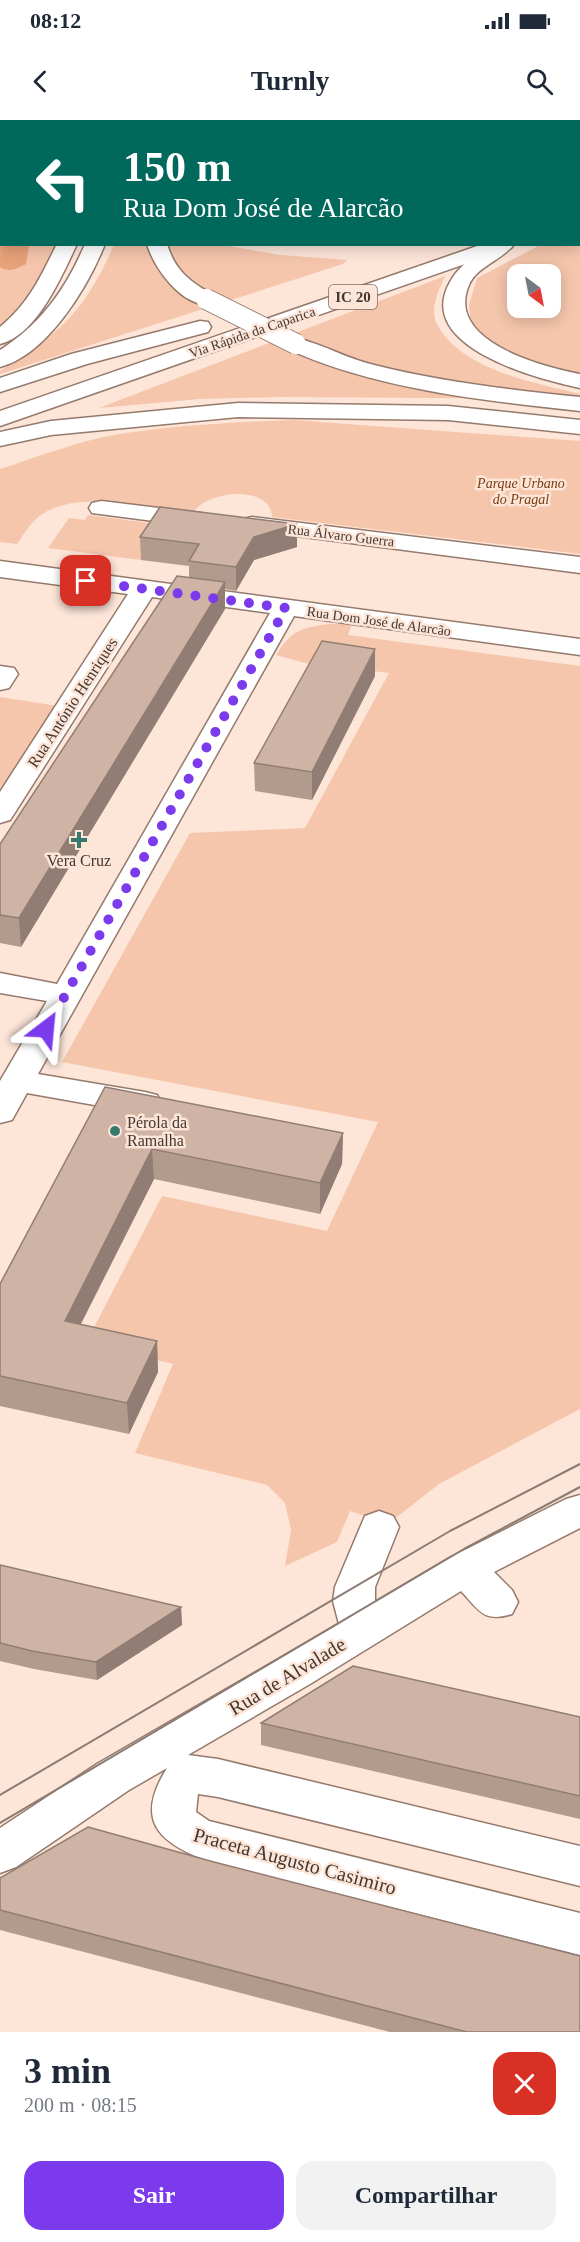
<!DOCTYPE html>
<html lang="pt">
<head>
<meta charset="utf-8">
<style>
  :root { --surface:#fff; --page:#f2f2f3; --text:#1f2937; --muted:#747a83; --accent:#7c3aed }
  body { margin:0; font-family:"Times New Roman",serif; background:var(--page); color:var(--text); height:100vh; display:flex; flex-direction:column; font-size:22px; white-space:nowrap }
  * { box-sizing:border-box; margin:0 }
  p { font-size:20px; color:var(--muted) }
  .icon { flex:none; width:33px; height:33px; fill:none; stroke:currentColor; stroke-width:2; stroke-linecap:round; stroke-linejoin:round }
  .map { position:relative; height:1912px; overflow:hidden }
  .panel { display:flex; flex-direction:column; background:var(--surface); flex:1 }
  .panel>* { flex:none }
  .banner { position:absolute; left:0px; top:0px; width:580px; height:126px; box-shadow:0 3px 15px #0003; background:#00695c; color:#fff; overflow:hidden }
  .needle { width:39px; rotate:148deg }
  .fabs { position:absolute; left:507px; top:144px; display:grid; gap:12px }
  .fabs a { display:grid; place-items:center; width:54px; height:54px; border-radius:12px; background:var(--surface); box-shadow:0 3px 15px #0003; font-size:30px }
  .pin { position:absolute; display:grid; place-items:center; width:51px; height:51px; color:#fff; margin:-26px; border-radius:12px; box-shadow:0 3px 9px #0006 }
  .me { position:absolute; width:66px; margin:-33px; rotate:29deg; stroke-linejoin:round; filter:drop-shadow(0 0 4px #0008) }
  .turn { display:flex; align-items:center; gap:21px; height:126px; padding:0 24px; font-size:27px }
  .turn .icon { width:78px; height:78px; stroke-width:2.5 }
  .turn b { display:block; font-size:42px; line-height:51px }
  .round { display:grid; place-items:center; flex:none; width:63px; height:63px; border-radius:18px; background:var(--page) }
  .summary { display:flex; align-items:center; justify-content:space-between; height:102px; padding:0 24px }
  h1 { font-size:36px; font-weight:700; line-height:45px }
  .primary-button { display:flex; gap:12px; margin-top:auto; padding:12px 24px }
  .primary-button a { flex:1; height:69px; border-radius:18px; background:var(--accent); color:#fff; font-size:24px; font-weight:700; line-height:69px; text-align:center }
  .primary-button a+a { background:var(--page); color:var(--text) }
  .status { display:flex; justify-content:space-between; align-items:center; height:42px; padding:0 30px; background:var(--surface); direction:ltr }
  .status svg { height:16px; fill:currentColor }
  header { display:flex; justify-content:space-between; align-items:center; height:78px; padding:0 24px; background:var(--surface); font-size:27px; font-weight:700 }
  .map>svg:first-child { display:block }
  .green { fill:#f5c6ac; fill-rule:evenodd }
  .forest { fill:#e8a179 }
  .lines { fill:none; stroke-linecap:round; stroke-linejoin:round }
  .minor-casing { stroke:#947a6c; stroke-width:3 }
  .tertiary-casing { stroke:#947a6c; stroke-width:3 }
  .trunk-casing { stroke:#947a6c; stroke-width:3 }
  .motorway-casing { stroke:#947a6c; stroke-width:3 }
  .minor { fill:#fff; fill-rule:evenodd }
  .tertiary { fill:#fff; fill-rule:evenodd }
  .trunk { fill:#fff; fill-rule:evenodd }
  .motorway { fill:#fff; fill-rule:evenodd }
  .tram { stroke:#8b7b72; stroke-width:2 }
  .motorway-bridge-casing { stroke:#947a6c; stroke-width:22; stroke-linecap:butt }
  .motorway-bridge { stroke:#fff; stroke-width:20 }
  .wall { fill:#b29a8d }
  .shaded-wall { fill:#917d73 }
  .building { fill:#cfb3a4; stroke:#917d73; stroke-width:1.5 }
  .route { stroke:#7c3aed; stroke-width:10; stroke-dasharray:0 18 }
  .poi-dot { fill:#367a6e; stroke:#fde5d8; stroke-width:2 }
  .labels { text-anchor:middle; stroke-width:5; stroke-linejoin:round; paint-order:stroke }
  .far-street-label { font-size:14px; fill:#443832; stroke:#fde5d8 }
  .far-park-label { font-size:14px; font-style:italic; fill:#7b3b0e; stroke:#fde5d8 }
  .shield { fill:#fde5d8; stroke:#7c6c64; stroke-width:1.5 }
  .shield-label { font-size:15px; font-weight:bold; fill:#443832 }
  .street-label { font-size:16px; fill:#443832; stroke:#fde5d8 }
  .poi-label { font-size:16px; fill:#443832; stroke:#fde5d8 }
  .near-street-label { font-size:20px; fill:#443832; stroke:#fde5d8 }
</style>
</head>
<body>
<div class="status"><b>08:12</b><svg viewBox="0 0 49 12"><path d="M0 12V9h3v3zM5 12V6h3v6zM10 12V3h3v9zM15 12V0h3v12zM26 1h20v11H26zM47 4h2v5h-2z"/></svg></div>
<header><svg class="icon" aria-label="back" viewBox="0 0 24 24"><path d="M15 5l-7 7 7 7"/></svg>Turnly<svg class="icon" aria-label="search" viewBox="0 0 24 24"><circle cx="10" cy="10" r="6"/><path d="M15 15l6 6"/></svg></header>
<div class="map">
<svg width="580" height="1912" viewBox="0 0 580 1912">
  <rect width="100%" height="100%" fill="#fde5d8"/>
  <!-- green -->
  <g class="green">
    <path d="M0,0L95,2H2V124L57,125C44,158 25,183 0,208Z"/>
    <path d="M579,108H580V255L527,239L493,223L471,204L469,185L477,158L540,125L579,124ZM518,154H550V188H518Z"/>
    <path d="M114,125H223L280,135L347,140L343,144L0,254V251C61,213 84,192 114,125Z"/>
    <path d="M445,156C439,170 429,189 437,204C461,250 535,263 580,274V279L281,277L200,279L99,288Z"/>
    <path d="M293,300L580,321V434L272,397C271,364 207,370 193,393C151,388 78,369 41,395C31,402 24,414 17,424L0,422V349C38,337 75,322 114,315C173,305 234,302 293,300Z"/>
    <polygon points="88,395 164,405 141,440 48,428 69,398 85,400"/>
    <path d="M329,504H352L348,515L580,546V1289L439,1364L388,1404L350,1391L337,1422L285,1446L291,1410L285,1383L267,1365L135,1333L173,1244L86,1223L162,1076L327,1111L378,1002L62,942L190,713L305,708L389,553L305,543L276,535C292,510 300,508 329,504Z"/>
    <polygon points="0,577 58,586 0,675"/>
  </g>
  <!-- forest -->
  <path class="forest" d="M1,58L2,124L29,125L26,144C17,149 9,153 0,147Z"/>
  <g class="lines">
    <!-- minor casing -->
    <g class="minor-casing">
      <g id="minor">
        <polygon points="101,381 200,393 209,395 212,400 209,405 200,407 92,393 89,388 92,383"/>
        <polygon points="252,397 580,437 580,453 243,409 240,404 243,399"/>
        <polygon points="0,441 580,519 580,535 294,496 38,954 145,972 157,975 162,983 157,991 145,994 27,973 12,1000 0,1003 0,961 47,881 0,873 0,853 57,864 270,493 152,477 14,694 10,700 0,703 0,672 128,474 0,457"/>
        <polygon points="0,546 14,548 18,554 9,568 0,570"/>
        <path d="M580,1375V1408L494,1452L512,1470L518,1482L512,1494C483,1503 479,1490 461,1471L310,1564L188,1635L218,1639L580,1726V1766L218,1677L198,1674L196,1692L209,1701L580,1793V1835L205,1740C155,1721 136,1698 167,1648L129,1670L16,1747L0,1753V1708L97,1644L339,1504L333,1481L335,1467L365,1396L379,1391L393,1396L399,1407L375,1467V1482L451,1437L566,1379Z"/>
      </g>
    </g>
    <!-- tertiary casing -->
    <g class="tertiary-casing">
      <g id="tertiary">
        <rect x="97" y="0" width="18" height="2"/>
        <path d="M57,124H77C62,156 37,215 0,224V207C29,183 40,158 57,124Z"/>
      </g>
    </g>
    <!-- trunk casing -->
    <g class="trunk-casing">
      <g id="trunk">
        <rect x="579" y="68" width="1" height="12"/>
        <polygon points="483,124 514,124 511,128 0,306 0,291"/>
        <polygon points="200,201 208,202 211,207 208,212 87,244 0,272 0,258 71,234"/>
      </g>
    </g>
    <!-- motorway casing -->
    <g class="motorway-casing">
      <g id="motorway">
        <rect x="121" y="0" width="18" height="2"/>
        <polygon points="185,0 203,0 184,2"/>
        <polygon points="422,0 443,0 444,2 423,2"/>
        <polygon points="481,0 502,0 503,2 482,2"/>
        <polygon points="542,0 564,0 565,2 543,2"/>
        <rect x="579" y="3" width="1" height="11"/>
        <polygon points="579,26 580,27 580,39 579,38"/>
        <polygon points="579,50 580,51 580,63 579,62"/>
        <path d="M85,124H105C88,167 47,235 0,247V230C41,204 66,169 85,124Z"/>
        <path d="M147,124H167C173,144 183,156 200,167C206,171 212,173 216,179L213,183C185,191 154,149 147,124Z"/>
        <path d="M491,124H514C503,140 477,146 469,165C445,221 540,246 580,254V268C538,259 413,227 450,162C459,145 476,135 491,124Z"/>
        <path d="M296,218C323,224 347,239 374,245C441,262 512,270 580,277V291C486,281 374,269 288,229L285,224L288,219Z"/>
        <polygon points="238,283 448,286 580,300 580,314 448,300 238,297 51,315 0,326 0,312 51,301"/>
      </g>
    </g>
    <!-- minor -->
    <use href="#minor" class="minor"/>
    <!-- tertiary -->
    <use href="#tertiary" class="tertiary"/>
    <!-- trunk -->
    <use href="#trunk" class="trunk"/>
    <!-- motorway -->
    <use href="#motorway" class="motorway"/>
    <!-- tram -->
    <g class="tram">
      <polyline points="0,1675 450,1411 580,1344"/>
      <polyline points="0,1703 464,1429 580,1367"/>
    </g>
    <!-- motorway-bridge casing -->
    <g class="motorway-bridge-casing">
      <polyline id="motorway-bridge" points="206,179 296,224"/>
    </g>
    <!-- motorway-bridge -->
    <use href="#motorway-bridge" class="motorway-bridge"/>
  </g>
  <!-- wall -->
  <g class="wall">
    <polygon points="297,404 297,427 254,440 236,471 225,469 225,489 21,827 0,823 0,724 189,458 189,446 141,440 140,417"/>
    <polygon points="375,529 375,556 312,680 255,671 254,643"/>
    <polygon points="105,967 343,1013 342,1044 320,1094 154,1059 81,1204 157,1221 158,1252 129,1314 0,1286 0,1164"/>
    <polygon points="0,1445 181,1487 182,1505 97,1560 34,1549 0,1541"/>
    <polygon points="580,1597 580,1699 261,1625 261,1603"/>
    <polygon points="214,1742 580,1912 390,1912 0,1810 0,1758"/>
  </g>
  <!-- shaded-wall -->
  <g class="shaded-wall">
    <polygon points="297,404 297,427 254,440 236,471 236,447 254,417"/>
    <polygon points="225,462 225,489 21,827 19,798"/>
    <polygon points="375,529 375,556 312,680 312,652"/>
    <polygon points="343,1013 342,1044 320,1094 320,1063"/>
    <polygon points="152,1029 154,1059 67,1231 65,1201"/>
    <polygon points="157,1221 158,1252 129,1314 127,1283"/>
    <polygon points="181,1487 182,1505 97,1560 96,1542"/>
  </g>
  <!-- building -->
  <g class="building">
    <polygon points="160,387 297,404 254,417 236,447 189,441 199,424 140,417"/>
    <polygon points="177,456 225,462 19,798 0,795 0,724"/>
    <polygon points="322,521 375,529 312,652 254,643"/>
    <polygon points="105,967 343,1013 320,1063 152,1029 65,1201 157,1221 127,1283 0,1256 0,1164"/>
    <polygon points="0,1445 181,1487 96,1542 32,1531 0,1523"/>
    <polygon points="353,1546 580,1597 580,1676 261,1603"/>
    <polygon points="88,1707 214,1742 580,1836 580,1912 467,1912 0,1790 0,1758"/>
  </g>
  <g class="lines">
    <!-- route -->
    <polyline class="route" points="46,909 286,488 86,461"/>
  </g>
  <!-- markers -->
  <g class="poi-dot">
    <path d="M76 711h6v6h6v6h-6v6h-6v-6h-6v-6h6z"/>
    <circle cx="115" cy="1011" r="6"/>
  </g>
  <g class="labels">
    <!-- far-street labels -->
    <g class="far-street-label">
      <text transform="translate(252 212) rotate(-19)" y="5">Via Rápida da Caparica</text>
      <text transform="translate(341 415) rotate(7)" y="5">Rua Álvaro Guerra</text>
      <text transform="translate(379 501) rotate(8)" y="5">Rua Dom José de Alarcão</text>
    </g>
    <!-- far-park labels -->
    <g class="far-park-label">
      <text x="521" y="368">Parque Urbano<tspan x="521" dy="16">do Pragal</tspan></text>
    </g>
    <!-- shield labels -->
    <rect class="shield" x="329" y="165" width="48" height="24" rx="4.5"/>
    <g class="shield-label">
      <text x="353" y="182">IC 20</text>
    </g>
    <!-- street labels -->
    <g class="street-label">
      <text transform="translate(72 582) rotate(-57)" y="6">Rua António Henriques</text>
    </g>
    <!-- poi labels -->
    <g class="poi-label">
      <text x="79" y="746">Vera Cruz</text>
      <text x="127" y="1008" text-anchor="start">Pérola da<tspan x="127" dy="18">Ramalha</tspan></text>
    </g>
    <!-- near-street labels -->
    <g class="near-street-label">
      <text transform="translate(287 1556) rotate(-31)" y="7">Rua de Alvalade</text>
      <text transform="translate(295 1741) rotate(15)" y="7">Praceta Augusto Casimiro</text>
    </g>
  </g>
</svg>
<div class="fabs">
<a><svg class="needle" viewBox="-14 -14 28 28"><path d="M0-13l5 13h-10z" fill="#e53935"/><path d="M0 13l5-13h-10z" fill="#747a83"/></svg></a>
</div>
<div class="pin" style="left:86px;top:461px;background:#d93025"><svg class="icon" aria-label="arrive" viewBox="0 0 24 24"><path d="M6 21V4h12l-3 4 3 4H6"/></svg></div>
<svg class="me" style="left:46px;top:909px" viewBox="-20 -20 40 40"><path d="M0-17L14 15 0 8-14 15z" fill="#7c3aed" stroke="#fff" stroke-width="4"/></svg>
<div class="banner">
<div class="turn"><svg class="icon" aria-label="left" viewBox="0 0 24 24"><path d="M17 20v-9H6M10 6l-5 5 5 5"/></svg><div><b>150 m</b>Rua Dom José de Alarcão</div></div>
</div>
</div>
<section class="panel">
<div class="summary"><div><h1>3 min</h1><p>200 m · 08:15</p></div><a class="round" style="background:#d93025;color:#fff"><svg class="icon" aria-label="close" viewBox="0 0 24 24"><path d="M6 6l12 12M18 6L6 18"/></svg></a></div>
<div class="primary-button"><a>Sair</a><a>Compartilhar</a></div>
</section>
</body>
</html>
